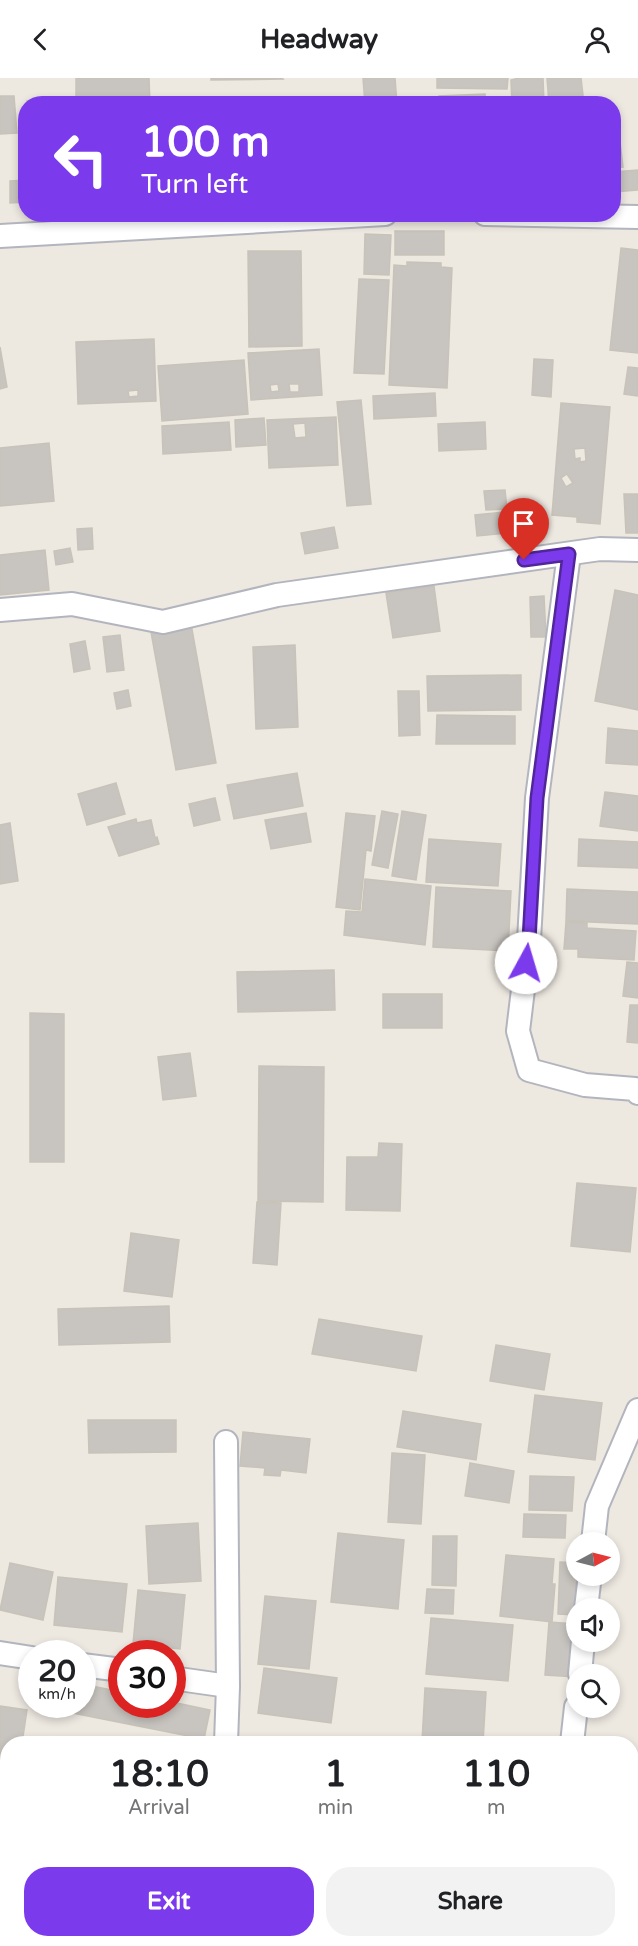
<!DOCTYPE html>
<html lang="en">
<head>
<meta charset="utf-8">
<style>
  :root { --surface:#fff; --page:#f2f2f2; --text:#202124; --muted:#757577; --accent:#7c3aed }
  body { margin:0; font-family:"Varela Round",sans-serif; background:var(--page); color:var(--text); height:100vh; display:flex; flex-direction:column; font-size:22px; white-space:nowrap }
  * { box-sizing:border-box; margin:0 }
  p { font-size:20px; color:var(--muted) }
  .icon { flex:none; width:33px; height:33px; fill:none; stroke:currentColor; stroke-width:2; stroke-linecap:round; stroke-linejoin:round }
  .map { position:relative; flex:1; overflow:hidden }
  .details { position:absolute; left:0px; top:1658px; width:639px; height:212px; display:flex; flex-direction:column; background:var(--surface); border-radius:24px 24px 0 0; box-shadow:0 3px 9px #0003 }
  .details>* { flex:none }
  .banner { position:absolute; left:18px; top:18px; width:603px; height:126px; border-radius:24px; box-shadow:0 3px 9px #0003; background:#7c3aed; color:#fff; overflow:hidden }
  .needle { width:39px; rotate:83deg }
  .buttons { position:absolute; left:566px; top:1454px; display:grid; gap:12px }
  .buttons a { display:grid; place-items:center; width:54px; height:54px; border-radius:50%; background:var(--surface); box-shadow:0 3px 9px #0003; font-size:30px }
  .speed { position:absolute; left:18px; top:1562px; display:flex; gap:12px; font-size:30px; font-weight:700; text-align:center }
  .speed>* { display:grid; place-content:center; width:78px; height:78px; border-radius:50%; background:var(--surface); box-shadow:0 3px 9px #0003; line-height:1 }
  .speed small { font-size:15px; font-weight:400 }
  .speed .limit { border:9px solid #d22; background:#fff; color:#111 }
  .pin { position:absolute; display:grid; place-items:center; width:51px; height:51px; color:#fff; margin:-62px -26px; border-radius:50% 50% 50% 0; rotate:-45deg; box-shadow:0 0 6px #0007 }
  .pin .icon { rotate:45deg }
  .me { position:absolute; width:66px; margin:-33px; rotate:6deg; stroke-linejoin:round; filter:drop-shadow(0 0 4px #0008) }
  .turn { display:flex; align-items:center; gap:21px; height:126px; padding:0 24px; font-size:27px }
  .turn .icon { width:78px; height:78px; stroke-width:2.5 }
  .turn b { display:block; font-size:42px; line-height:51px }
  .eta { display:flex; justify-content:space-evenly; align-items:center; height:102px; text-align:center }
  .eta b { font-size:36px; font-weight:700; line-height:42px }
  .button { display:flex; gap:12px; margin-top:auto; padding:12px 24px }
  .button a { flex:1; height:69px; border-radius:24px; background:var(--accent); color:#fff; font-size:24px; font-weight:700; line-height:69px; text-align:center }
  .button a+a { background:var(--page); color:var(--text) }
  header { display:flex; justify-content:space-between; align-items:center; height:78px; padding:0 24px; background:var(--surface); font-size:27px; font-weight:700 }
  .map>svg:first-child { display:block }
  .building { fill:#c8c4bf; stroke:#c8c3b9; stroke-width:1.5; fill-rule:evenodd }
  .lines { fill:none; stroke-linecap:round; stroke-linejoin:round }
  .street-casing { stroke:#b3b5be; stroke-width:26 }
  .street { stroke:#fff; stroke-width:22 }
  .route-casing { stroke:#51269a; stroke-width:15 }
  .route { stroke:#7c3aed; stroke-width:10 }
</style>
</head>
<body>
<header><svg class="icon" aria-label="back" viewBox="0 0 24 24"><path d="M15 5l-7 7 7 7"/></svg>Headway<svg class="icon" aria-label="person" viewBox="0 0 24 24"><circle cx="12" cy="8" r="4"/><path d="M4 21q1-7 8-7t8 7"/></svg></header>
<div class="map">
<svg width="638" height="1868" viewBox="0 0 638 1868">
  <rect width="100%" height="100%" fill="#ede8e0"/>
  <!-- building -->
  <g class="building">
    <polygon points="76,0 149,0 150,26 62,26 62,22 76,21"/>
    <polygon points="211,0 282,0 283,1 211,2"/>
    <polygon points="363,0 395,0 397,26 365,26"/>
    <polygon points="437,0 508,0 507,11 437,10"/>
    <polygon points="519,0 543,0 544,26 512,26 511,2"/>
    <polygon points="547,0 581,0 584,26 549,26"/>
    <polygon points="485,16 486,26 440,26 439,18"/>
    <polygon points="0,18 14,18 17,55 0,56"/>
    <polygon points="56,20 56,26 27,26 27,23"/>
    <polygon points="620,64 623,89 614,90 614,65"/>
    <polygon points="638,92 638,112 614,114 614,94"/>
    <polygon points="26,102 26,124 10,125 10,103"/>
    <rect x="395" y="153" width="49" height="24"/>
    <polygon points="365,156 391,157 389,197 364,196"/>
    <polygon points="621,170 638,172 638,275 610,272"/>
    <polygon points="248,173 301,173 302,268 249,269"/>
    <polygon points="407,184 441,185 441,189 452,190 447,310 389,307 394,187 407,188"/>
    <polygon points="359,201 389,202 384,296 354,295"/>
    <path d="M154,261L156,323L78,326L76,264ZM138,312V318L129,319L128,313Z"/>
    <polygon points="0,269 7,309 0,311"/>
    <path d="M319,271L322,317L251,322L248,275ZM278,306L279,313L271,314L270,307ZM289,306H299V314H290Z"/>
    <polygon points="534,281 553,282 551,319 532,317"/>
    <polygon points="244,282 248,336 162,343 158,288"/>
    <polygon points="628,289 638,290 638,318 624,316"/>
    <polygon points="435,315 436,338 374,341 373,318"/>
    <polygon points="361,322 371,426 347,428 337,324"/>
    <path d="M561,325L610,329L600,446L577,444V439L552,437ZM585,370L586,383L580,384V380L575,381L574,371ZM567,396L573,405L566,409L561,400Z"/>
    <path d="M336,339L338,387L269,390L267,342ZM305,345L306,359L295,360L293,346Z"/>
    <polygon points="264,340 266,367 236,369 235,342"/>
    <polygon points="229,344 231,372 163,376 162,348"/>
    <polygon points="485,344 486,371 439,373 438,346"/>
    <polygon points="49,365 54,423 0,428 0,370"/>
    <polygon points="505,412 507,431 486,432 484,413"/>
    <polygon points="624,416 638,416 638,455 626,455"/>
    <polygon points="524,432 526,453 477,458 475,437"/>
    <polygon points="334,449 338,470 305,476 301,455"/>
    <polygon points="92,450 93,471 78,472 77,451"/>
    <polygon points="70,470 73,484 56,487 54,473"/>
    <polygon points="45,472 49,512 0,517 0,477"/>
    <polygon points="434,508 440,553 393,560 386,515"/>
    <polygon points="615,512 638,517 638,632 595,623"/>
    <polygon points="544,518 546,559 531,559 530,519"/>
    <polygon points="191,546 216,685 176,692 151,554"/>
    <polygon points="120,557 124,592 107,594 103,559"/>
    <polygon points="85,563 90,591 74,594 70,566"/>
    <polygon points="295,567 298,649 256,651 253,569"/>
    <polygon points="521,597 521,632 428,633 427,598"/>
    <polygon points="128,612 131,628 117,631 114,615"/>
    <polygon points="398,613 419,613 420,657 399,658"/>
    <polygon points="437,637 515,638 515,666 436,666"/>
    <polygon points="608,650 638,653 638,687 606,685"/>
    <polygon points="297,695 303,728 234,741 227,707"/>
    <polygon points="116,705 125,736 87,747 78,716"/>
    <polygon points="605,714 638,718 638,753 600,748"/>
    <polygon points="215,720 220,742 194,748 189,726"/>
    <polygon points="382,733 398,736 388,790 372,787"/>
    <polygon points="402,733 426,737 416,802 392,798"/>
    <polygon points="306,735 311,764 271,771 265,742"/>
    <polygon points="346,735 375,738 371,773 366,772 360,832 336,829"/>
    <polygon points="136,741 137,745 151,742 155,760 157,759 159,766 119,778 108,749"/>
    <polygon points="10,745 18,803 0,806 0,747"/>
    <polygon points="429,761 501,766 498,808 426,804"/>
    <polygon points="579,761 638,764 638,790 578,788"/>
    <polygon points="365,801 431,808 425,867 344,857 346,833 362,834"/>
    <polygon points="436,809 511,813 508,873 433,869"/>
    <polygon points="567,811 638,814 638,846 566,843"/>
    <polygon points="566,844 587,845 587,850 636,853 634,882 578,879 578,871 564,871"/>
    <polygon points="627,884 638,885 638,920 623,918"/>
    <polygon points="334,892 335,932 238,934 237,894"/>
    <rect x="383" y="916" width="59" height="34"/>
    <polygon points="630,927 638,927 638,965 627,964"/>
    <polygon points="30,935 64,936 64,1084 30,1084"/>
    <polygon points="190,975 196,1018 163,1022 158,979"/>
    <polygon points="259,988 324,989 323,1124 258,1123"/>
    <polygon points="379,1065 402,1066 400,1133 346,1132 347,1079 378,1079"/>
    <polygon points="577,1105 636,1110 630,1174 571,1168"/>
    <polygon points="257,1124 281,1125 277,1187 253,1185"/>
    <polygon points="131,1155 179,1162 172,1219 124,1213"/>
    <polygon points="169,1228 170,1264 59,1267 58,1231"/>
    <polygon points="319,1241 422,1258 416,1293 312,1276"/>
    <polygon points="496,1267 550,1276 544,1312 490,1303"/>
    <polygon points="535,1317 602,1325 595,1382 528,1374"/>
    <polygon points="403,1333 481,1346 476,1382 397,1369"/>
    <polygon points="88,1342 176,1342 176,1374 89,1375"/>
    <polygon points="243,1354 310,1361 306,1395 281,1392 280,1398 264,1397 265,1390 240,1388"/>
    <polygon points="392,1375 425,1377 421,1446 388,1444"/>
    <polygon points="470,1385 514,1393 509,1425 465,1418"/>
    <polygon points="530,1398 574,1399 572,1433 529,1432"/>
    <polygon points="524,1436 566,1437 565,1460 523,1459"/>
    <polygon points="198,1445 201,1503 149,1506 146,1448"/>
    <polygon points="338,1455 404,1462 398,1531 331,1524"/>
    <polygon points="433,1458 457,1458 456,1508 432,1507"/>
    <polygon points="506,1477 554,1481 552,1506 555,1506 552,1544 500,1538"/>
    <polygon points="560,1484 576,1485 576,1497 583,1497 576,1537 558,1536"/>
    <polygon points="10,1485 53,1494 43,1542 0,1532"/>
    <polygon points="58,1499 127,1506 122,1554 54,1547"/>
    <polygon points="427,1511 454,1512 453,1536 425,1535"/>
    <polygon points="138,1512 185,1517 180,1571 133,1566"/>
    <polygon points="265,1518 316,1523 309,1591 258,1586"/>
    <polygon points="431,1540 513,1547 508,1603 426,1596"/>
    <polygon points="549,1544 576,1546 576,1599 545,1597"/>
    <polygon points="264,1590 337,1600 331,1645 258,1635"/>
    <polygon points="82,1606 122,1614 122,1626 172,1626 172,1624 210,1632 204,1661 67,1634 69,1626 82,1626"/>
    <polygon points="425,1610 486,1614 483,1665 422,1664"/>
    <polygon points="0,1628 27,1632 22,1665 8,1665 8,1694 0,1693"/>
    <polygon points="341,1660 385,1664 385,1665 341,1665"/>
    <polygon points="632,1736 638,1738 638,1752 632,1782"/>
    <rect x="371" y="1862" width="42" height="6"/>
    <rect x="428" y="1862" width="21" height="6"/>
    <polygon points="528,1862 547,1862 546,1868 527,1868"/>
    <polygon points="575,1862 605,1862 603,1868 573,1868"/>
  </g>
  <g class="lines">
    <!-- street casing -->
    <g class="street-casing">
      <g id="street">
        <polyline points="485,136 638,139"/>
        <polyline points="0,158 385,136"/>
        <polyline points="569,476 537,720 529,862 518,953 529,992 585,1007 635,1011 638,1015"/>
        <polyline points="0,532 72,526 163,544 277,517 600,471 638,472"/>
        <polyline points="593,1464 597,1428 638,1332"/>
        <polyline points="586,1530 590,1497"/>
        <polyline points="0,1575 32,1580"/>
        <polyline points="82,1587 122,1592"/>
        <polyline points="580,1596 583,1563"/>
        <polyline points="172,1600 228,1608"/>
        <polyline points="226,1665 228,1608 226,1364"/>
        <polyline points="572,1665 576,1629"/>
        <polyline points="218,1868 219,1862"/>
        <polyline points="551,1868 552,1862"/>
      </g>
    </g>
    <!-- street -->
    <use href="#street" class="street"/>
  </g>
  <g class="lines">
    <!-- route casing -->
    <g class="route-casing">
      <polyline id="route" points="524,482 569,476 537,720 529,862 526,885"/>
    </g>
    <!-- route -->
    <use href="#route" class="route"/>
  </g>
</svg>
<div class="buttons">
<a><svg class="needle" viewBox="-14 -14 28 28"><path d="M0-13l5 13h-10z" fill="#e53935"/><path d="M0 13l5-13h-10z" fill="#757577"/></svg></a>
<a><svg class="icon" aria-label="sound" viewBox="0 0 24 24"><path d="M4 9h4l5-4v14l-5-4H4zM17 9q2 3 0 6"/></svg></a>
<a><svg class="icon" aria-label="search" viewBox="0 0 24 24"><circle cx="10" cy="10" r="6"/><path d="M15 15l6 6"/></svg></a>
</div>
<div class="speed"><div>20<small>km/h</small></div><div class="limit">30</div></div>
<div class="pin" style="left:524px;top:482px;background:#d93025"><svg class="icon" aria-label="arrive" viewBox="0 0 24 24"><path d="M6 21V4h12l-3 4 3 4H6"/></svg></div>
<svg class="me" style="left:526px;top:885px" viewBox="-20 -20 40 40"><circle r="19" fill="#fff"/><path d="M0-13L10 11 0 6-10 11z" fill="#7c3aed"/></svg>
<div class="banner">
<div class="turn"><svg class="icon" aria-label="left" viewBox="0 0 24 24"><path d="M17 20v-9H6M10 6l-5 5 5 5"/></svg><div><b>100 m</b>Turn left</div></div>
</div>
<section class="details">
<div class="eta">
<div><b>18:10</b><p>Arrival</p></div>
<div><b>1</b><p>min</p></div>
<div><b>110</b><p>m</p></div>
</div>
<div class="button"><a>Exit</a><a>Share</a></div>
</section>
</div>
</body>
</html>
